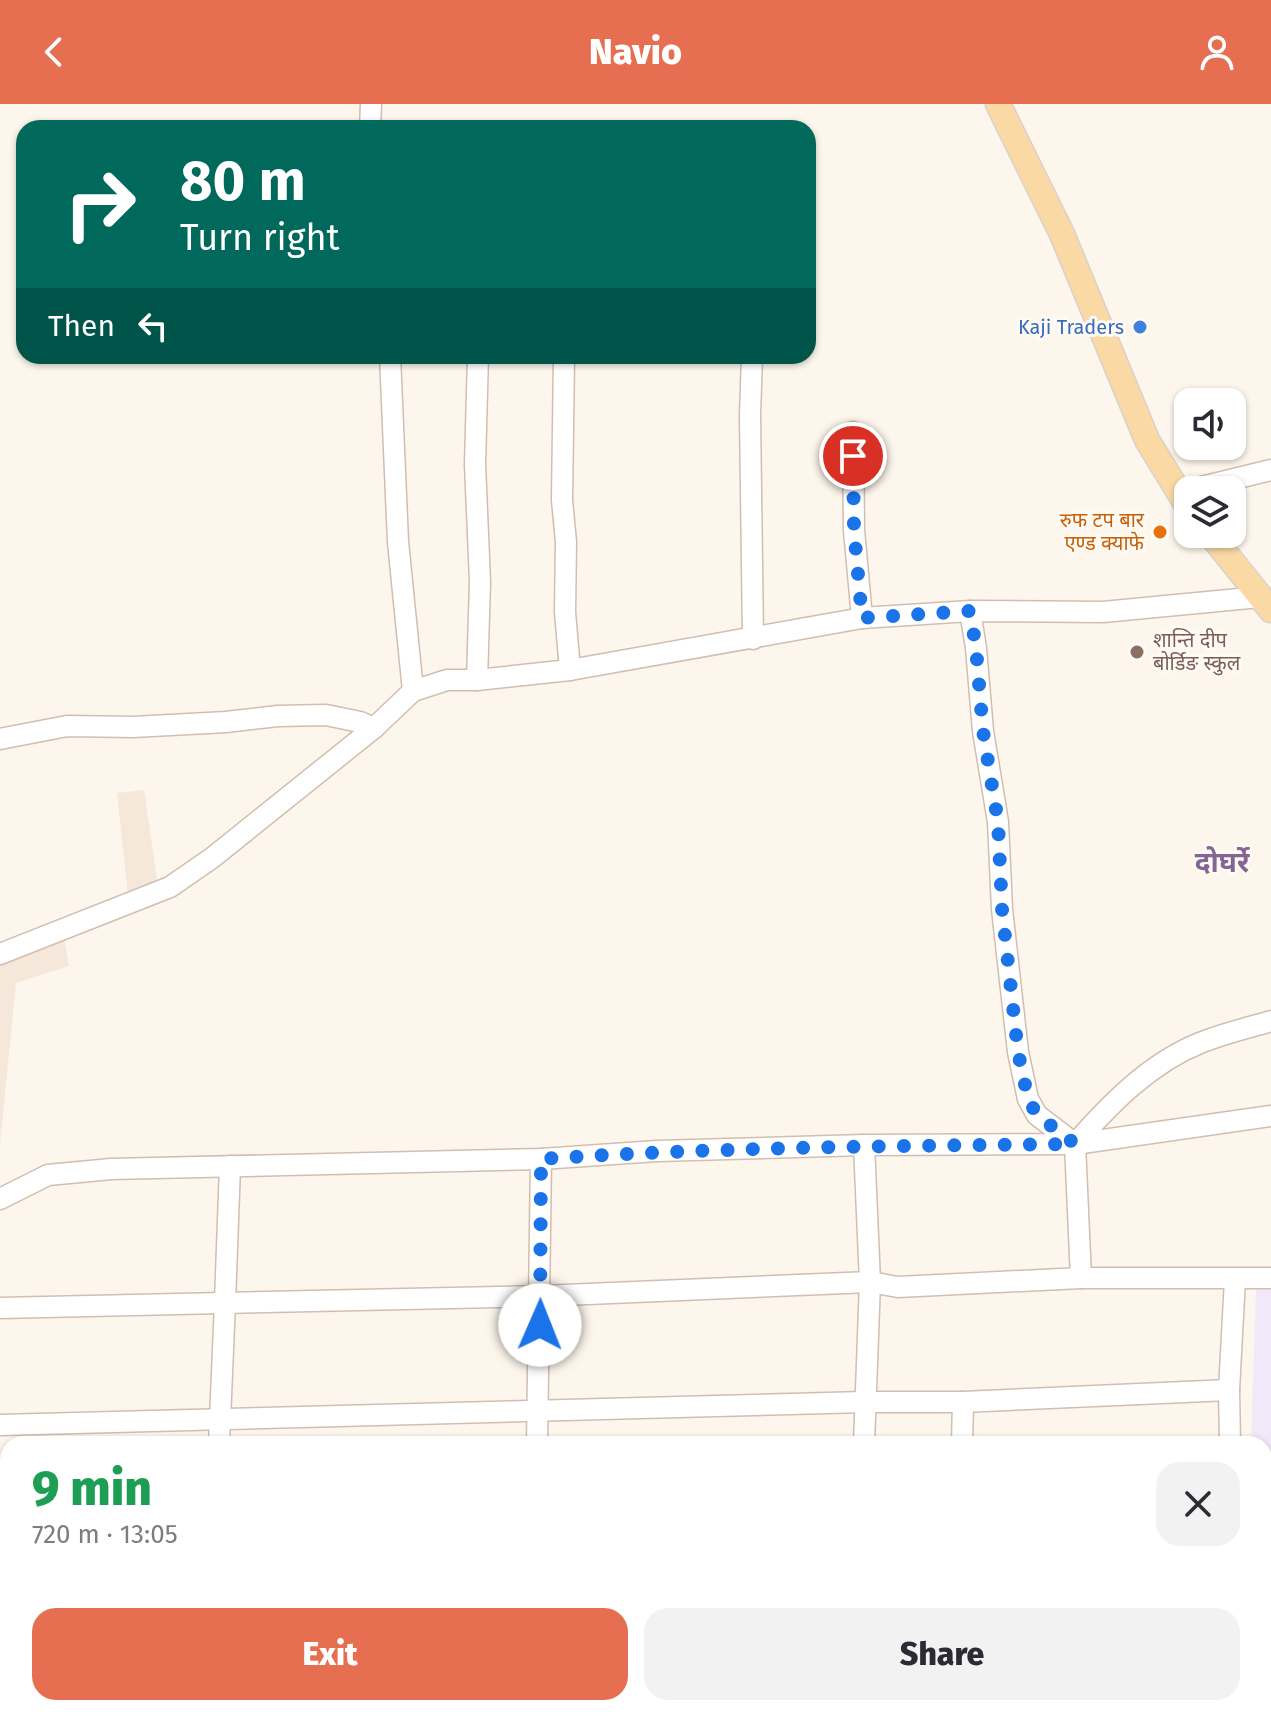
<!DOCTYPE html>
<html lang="en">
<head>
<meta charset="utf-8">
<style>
  :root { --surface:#fff; --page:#f2f2f3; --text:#2b2b33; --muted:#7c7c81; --accent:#e76f51 }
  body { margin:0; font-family:"Fira Sans","Noto Sans Devanagari",sans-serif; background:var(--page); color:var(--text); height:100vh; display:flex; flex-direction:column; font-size:30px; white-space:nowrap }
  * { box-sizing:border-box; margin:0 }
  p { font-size:26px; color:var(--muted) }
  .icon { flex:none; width:44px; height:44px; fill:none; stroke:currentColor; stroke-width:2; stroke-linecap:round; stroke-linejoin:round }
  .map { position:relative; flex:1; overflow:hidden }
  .sheet { position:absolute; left:0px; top:1332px; width:1272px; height:280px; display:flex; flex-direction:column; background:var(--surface); border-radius:24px 24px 0 0; box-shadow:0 2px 6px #0004 }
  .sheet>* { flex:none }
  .hud { position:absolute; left:16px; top:16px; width:800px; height:244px; border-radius:24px; box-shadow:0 2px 6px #0004; background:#00695c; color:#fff; overflow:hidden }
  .controls { position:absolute; left:1174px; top:284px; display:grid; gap:16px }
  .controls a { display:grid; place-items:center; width:72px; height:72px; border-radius:16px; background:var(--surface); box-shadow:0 2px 6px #0004; font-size:40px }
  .pin { position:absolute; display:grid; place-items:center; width:68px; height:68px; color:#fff; margin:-34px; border:4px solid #fff; border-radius:50%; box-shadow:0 2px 8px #0007 }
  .me { position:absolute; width:88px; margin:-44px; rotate:1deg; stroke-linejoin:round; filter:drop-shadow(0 0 6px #0008) }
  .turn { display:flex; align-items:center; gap:28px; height:168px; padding:0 32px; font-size:36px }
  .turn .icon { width:104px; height:104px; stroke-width:2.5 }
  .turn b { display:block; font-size:56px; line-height:68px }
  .then { display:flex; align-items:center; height:76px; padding:0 32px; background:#0003; gap:16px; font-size:30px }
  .round { display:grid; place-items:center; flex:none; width:84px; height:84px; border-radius:24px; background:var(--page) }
  .head { display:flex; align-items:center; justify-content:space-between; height:136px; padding:0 32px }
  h1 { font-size:48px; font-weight:800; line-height:60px; color:#1e9e55 }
  .button { display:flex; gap:16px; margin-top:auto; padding:16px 32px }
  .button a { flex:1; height:92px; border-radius:24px; background:var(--accent); color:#fff; font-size:32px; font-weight:800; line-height:92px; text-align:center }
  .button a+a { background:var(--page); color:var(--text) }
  header { display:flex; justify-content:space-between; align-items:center; height:104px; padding:0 32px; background:var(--accent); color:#fff; font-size:36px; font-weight:800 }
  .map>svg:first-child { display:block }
  .residential { fill:#f5e8da }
  .education { fill:#f3e8fa }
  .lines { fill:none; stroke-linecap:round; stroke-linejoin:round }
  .minor-casing { stroke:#d1beb0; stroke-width:23 }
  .major-casing { stroke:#dad1cd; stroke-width:27 }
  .minor { stroke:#fff; stroke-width:20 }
  .major { stroke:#fbd9a5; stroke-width:24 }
  .route { stroke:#1a73e8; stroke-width:14; stroke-dasharray:0 25.2 }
  .shop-dot { fill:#3f7fe0; stroke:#fffaf3; stroke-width:3 }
  .food-dot { fill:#e8710a; stroke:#fffaf3; stroke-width:3 }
  .education-dot { fill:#8d6e63; stroke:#fffaf3; stroke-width:3 }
  .labels { text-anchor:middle; stroke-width:6; stroke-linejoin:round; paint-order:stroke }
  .shop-label { font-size:20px; fill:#366cbe; stroke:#fffaf3; text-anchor:end }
  .food-label { font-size:20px; fill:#c56008; stroke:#fffaf3; text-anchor:end }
  .education-label { font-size:20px; fill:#785e54; stroke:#fffaf3; text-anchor:start }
  .district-label { font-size:28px; font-weight:bold; fill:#846695; stroke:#fffaf3 }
</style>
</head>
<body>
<header><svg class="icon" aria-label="back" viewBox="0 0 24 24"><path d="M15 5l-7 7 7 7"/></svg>Navio<svg class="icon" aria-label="person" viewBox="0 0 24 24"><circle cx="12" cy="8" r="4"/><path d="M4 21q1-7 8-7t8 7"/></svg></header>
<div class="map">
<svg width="1271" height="1612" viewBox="0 0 1271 1612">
  <rect width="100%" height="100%" fill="#fdf6ec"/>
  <!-- residential -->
  <g class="residential">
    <polygon points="144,686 158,782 128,791 117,689"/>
    <polygon points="61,818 69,862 16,879 0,1041 0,840"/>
  </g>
  <!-- education -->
  <polygon class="education" points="1271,1183 1271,1347 1264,1348 1264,1340 1251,1340 1256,1184"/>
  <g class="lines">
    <!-- minor casing -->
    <g class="minor-casing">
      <g id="minor">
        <polyline points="370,24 371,0"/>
        <polyline points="390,252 398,438 413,587"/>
        <polyline points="564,252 562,396 566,438 565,508 570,566"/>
        <polyline points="752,252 750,311 753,535"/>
        <polyline points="853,328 854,426 862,514"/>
        <polyline points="1189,386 1271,366"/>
        <polyline points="970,507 976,544 983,627 998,718 1002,805 1018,948 1028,995 1037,1011 1075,1040 1081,1174"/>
        <polyline points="477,576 480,478 475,360 478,252"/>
        <polyline points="0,635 67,622 133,623 226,618 278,612 326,611 360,618 374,624"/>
        <polyline points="0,850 170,783 212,754 374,624 413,587 447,576 477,576 570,566 862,514 970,507 1103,508 1260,493"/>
        <path d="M1075,1040C1110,1000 1150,959 1200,939C1222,930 1247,924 1271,917"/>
        <polyline points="864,1041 870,1178 864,1340"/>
        <polyline points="0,1095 48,1071 111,1065 541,1055 657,1047 864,1041 1075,1040 1271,1012"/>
        <polyline points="0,1204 541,1192 870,1178 898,1183 1081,1174 1271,1174"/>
        <polyline points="0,1321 865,1298 963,1298 1229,1286"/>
        <path d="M219,1340C223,1247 227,1155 230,1062"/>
        <polyline points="537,1340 541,1055"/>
        <polyline points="962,1340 963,1298"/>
        <polyline points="1230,1340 1229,1286 1235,1175"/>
        <polyline points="1264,1387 1271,1386"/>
        <polyline points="0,1431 8,1431"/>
        <polyline points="0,1556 8,1554"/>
        <polyline points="468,1604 469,1612"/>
        <polyline points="628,1604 628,1612"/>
        <polyline points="416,1612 424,1604"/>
      </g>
    </g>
    <!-- major casing -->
    <g class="major-casing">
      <g id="major">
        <polyline points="998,0 1062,130 1147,336 1188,403"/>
        <polyline points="1210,430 1271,506"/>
      </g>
    </g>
    <!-- minor -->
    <use href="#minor" class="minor"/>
    <!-- major -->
    <use href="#major" class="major"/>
  </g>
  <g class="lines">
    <!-- route -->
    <path class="route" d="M540,1221L541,1055C719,1043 897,1042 1075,1040L1037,1011L1028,995L1018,948L1002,805L998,718L983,627L976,544L970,507L862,514L854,426L853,352"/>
  </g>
  <!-- markers -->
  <circle class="shop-dot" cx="1140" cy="223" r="8"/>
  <circle class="food-dot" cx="1160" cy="428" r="8"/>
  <circle class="education-dot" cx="1137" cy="548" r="8"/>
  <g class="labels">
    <!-- shop labels -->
    <g class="shop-label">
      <text x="1124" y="230">Kaji Traders</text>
    </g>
    <!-- food labels -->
    <g class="food-label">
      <text x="1144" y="423">रुफ टप बार<tspan x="1144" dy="23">एण्ड क्याफे</tspan></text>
    </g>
    <!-- education labels -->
    <g class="education-label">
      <text x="1153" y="543">शान्ति दीप<tspan x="1153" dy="23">बोर्डिङ स्कुल</tspan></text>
    </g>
    <!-- district labels -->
    <g class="district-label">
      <text x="1222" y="768">दोघर्रे</text>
    </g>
  </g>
</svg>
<div class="controls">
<a><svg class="icon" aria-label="sound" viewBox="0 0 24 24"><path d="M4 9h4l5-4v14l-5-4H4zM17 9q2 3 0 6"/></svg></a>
<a><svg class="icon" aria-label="layers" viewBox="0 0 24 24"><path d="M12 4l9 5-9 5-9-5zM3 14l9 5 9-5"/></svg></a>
</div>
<div class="pin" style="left:853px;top:352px;background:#d93025"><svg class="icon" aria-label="arrive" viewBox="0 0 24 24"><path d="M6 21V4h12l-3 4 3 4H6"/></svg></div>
<svg class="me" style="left:540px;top:1221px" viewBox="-20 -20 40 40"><circle r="19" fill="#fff"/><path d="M0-13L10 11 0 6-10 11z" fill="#1a73e8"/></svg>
<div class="hud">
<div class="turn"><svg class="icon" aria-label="right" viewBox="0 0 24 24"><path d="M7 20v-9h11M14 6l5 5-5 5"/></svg><div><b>80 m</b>Turn right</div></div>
<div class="then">Then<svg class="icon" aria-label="left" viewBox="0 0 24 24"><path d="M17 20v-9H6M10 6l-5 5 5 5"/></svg></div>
</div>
<section class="sheet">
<div class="head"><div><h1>9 min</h1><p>720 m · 13:05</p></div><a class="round"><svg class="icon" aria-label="close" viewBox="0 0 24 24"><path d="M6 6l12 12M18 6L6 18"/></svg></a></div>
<div class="button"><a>Exit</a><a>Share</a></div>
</section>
</div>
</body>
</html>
